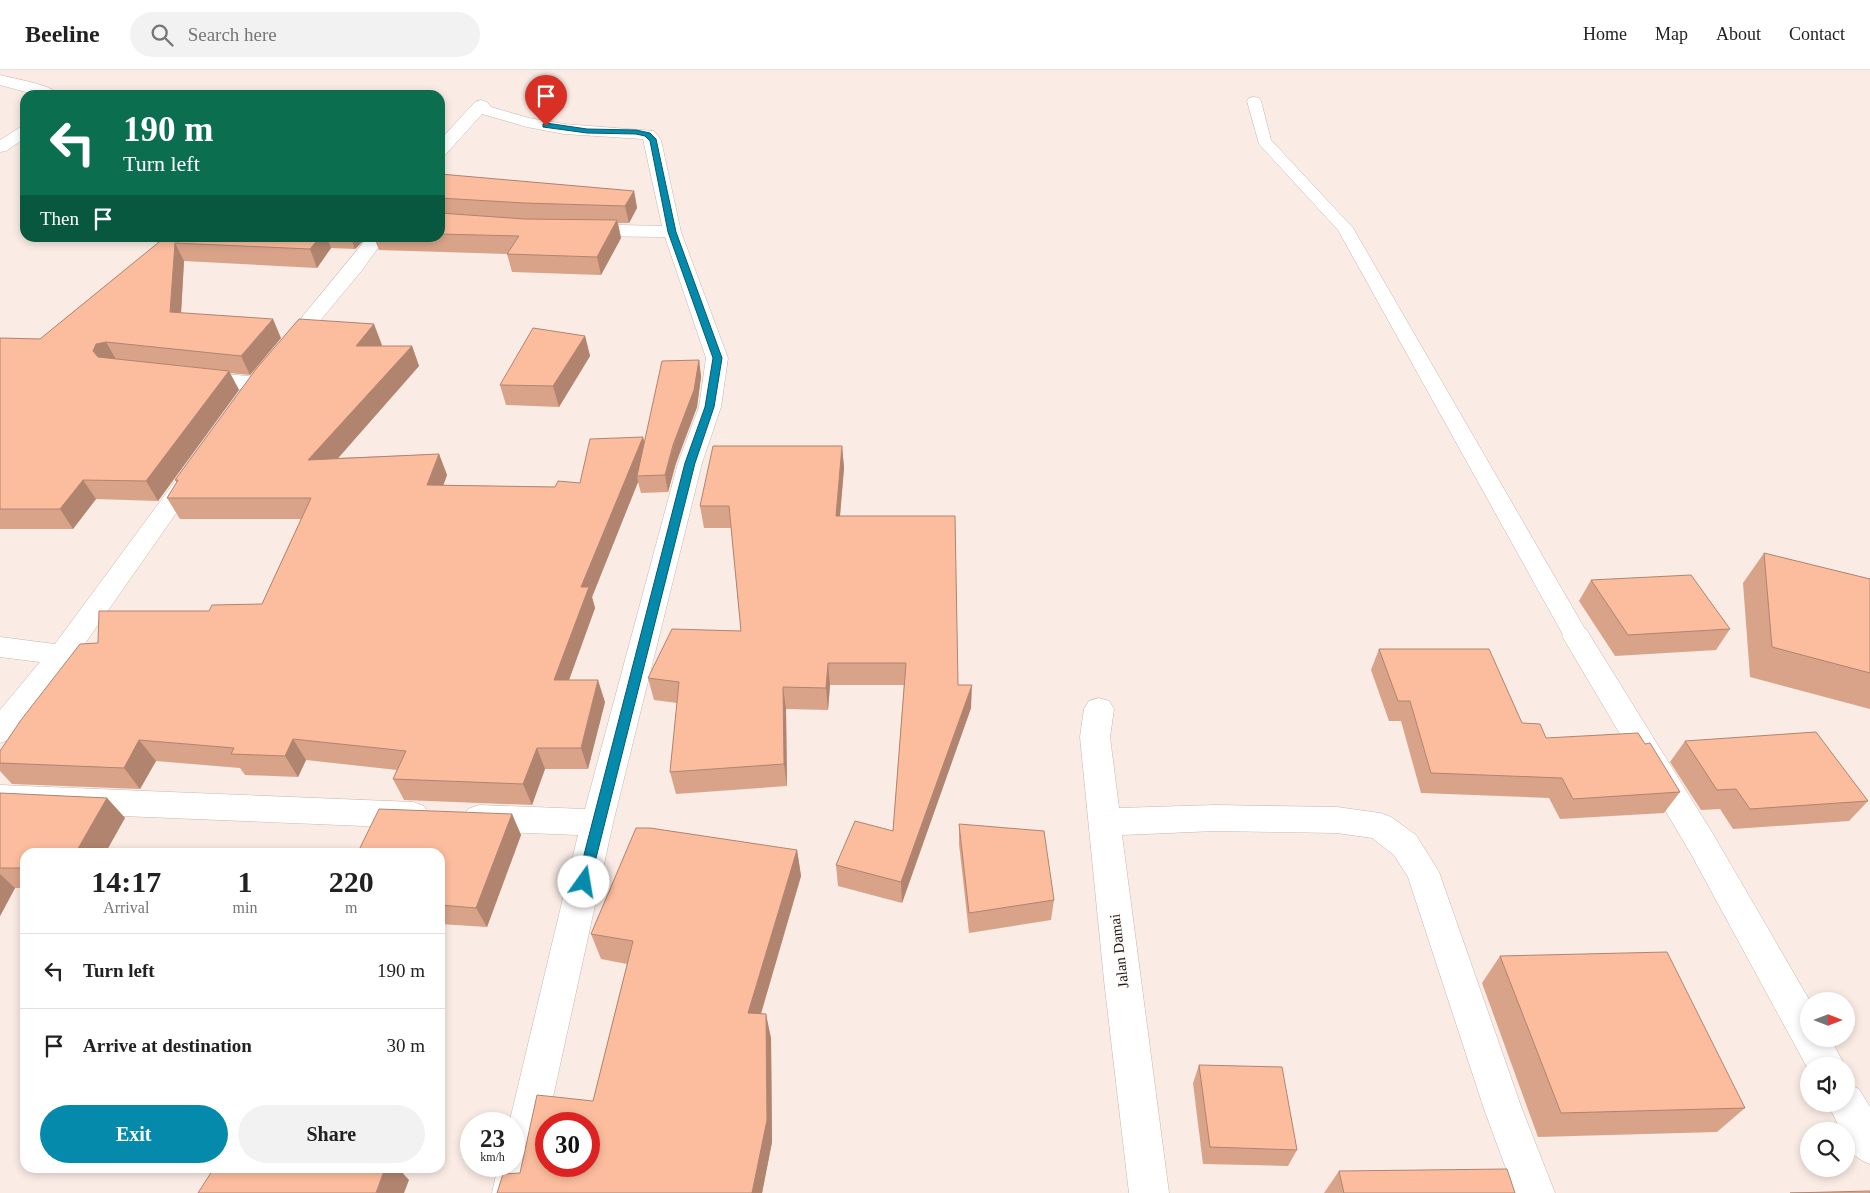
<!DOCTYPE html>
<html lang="en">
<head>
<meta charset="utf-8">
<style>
  :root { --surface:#fff; --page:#f2f2f2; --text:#222; --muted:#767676; --line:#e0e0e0; --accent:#068aab }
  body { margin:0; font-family:Georgia,serif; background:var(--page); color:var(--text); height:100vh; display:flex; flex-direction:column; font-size:19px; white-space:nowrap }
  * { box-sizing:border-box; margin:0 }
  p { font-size:16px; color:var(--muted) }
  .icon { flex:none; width:28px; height:28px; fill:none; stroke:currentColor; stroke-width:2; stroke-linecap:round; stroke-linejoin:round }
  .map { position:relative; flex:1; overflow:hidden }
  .side { position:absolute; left:20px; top:778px; width:425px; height:325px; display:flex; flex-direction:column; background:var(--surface); border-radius:15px; box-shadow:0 2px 8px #0003 }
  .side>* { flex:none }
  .guide { position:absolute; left:20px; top:20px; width:425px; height:152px; border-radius:15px; box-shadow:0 2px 8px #0003; background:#0b6e4f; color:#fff; overflow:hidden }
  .needle { width:32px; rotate:90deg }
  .fabs { position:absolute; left:1800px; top:922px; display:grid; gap:10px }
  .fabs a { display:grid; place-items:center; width:55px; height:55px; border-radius:50%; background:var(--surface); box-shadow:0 2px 8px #0003; font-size:25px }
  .speed { position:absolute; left:460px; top:1042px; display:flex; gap:10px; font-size:25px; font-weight:700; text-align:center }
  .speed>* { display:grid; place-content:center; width:65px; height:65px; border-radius:50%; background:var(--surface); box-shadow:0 2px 8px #0003; line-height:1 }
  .speed small { font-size:12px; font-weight:400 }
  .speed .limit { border:8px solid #d22; background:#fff; color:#111 }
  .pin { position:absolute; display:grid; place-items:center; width:42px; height:42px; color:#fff; margin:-51px -21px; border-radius:50% 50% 50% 0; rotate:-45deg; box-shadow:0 0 5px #0007 }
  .pin .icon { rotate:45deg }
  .me { position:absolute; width:55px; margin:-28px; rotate:13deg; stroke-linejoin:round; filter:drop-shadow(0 0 4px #0008) }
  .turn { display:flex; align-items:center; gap:18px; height:105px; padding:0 20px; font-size:22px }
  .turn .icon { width:65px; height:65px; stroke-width:2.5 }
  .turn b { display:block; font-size:35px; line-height:42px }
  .then { display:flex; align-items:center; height:48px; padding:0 20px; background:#0003; gap:10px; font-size:19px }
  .eta { display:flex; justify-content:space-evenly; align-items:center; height:85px; text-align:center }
  .eta b { font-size:30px; font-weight:700; line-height:35px }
  .action { display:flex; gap:10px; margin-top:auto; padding:10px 20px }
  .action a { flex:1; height:58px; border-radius:30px; background:var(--accent); color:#fff; font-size:20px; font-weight:700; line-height:58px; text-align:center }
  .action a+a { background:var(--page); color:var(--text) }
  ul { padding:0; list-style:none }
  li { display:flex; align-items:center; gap:15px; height:75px; padding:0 20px; border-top:1px solid var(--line) }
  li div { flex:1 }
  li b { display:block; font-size:19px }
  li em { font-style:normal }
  header { display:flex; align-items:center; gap:30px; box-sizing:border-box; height:70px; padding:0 25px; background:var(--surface); border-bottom:1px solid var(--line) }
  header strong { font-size:24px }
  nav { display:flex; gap:28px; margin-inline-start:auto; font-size:18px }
  .search { width:350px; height:45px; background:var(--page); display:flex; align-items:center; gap:12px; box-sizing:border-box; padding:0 18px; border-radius:28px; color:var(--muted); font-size:19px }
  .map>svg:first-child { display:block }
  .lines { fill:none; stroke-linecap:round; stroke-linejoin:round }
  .service-casing { stroke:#c5b7b0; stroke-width:1 }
  .minor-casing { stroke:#c5b7b0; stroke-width:1 }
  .service { fill:#fff; fill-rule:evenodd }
  .minor { fill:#fff; fill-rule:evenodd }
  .wall { fill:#d9a389 }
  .shaded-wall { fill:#b0846f }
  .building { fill:#fcbd9f; stroke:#b0846f; fill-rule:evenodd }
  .route { fill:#068aab; stroke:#045a6f }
  .labels { text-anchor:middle; stroke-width:5; stroke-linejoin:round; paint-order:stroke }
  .near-street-label { font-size:15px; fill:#201a18; stroke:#fefbfa }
</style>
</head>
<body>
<header>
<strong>Beeline</strong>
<div class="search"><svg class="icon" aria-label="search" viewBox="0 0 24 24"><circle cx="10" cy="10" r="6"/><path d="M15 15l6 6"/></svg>Search here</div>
<nav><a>Home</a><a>Map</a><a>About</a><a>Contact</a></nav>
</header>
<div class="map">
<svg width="1870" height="1123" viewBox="0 0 1870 1123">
  <rect width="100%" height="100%" fill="#faebe4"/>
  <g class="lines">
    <!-- service casing -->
    <g class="service-casing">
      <polygon id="service" points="1254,27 1259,28 1261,31 1271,70 1353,158 1589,566 1585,572 1576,575 1567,572 1338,160 1259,74 1247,31 1249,28"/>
    </g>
    <!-- minor casing -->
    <g class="minor-casing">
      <g id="minor">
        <path d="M0,5C14,9 51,14 59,25H37L0,15Z"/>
        <polygon points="481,30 487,32 491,37 529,48 564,54 654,61 661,70 681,162 728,288 721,337 702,393 613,753 532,1123 492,1123 498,1096 514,1096 514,1054 509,1054 578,765 479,761 468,757 463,748 468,739 479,735 585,739 678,393 699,337 706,288 665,167 581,166 574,164 572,160 574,156 581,154 662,156 643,69 564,64 527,57 482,44 446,84 440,85 440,70 475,32"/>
        <polygon points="25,56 25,68 6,81 0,82 0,70 19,58"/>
        <polygon points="367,168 385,168 363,199 294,282 287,284 280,282 276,278 280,274"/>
        <polygon points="198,301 257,307 265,309 268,314 265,319 257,321 190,313 187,308 190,303"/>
        <polygon points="192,396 200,399 204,404 200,409 72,592 11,669 0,673 0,640 40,592 0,587 0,567 55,574 184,399"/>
        <polygon points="1576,556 1586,559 1713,764 1810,931 1809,969 1831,969 1845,996 1809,996 1809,1001 1691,784 1562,566 1566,559"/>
        <polygon points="1099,628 1109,631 1114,639 1110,667 1119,738 1215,735 1337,737 1380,743 1391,747 1416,765 1439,802 1522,1039 1555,1123 1515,1123 1484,1039 1408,807 1394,785 1372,768 1337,763 1215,761 1122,765 1169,1123 1129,1123 1104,910 1080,667 1084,639 1089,631"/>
        <polygon points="0,715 413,732 424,736 429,745 424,754 413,758 0,741"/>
        <path d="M1846,1013L1859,1019L1870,1037V1094C1854,1088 1846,1079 1846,1061H1841L1828,1034H1846Z"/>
      </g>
    </g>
    <!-- service -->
    <use href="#service" class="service"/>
    <!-- minor -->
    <use href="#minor" class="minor"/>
  </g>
  <!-- wall -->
  <g class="wall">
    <polygon points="440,104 634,121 637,138 629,153 618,153 621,168 601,205 512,202 507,184 379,180 374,168 440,168"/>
    <polygon points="164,168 366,168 355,179 331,178 317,198 184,191 181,243 281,268 250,305 230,303 239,320 158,431 96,429 73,459 0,459 0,268 40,269"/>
    <polygon points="585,266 590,286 559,337 506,335 500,315"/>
    <polygon points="382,275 381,276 412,276 419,296 338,388 439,384 447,405 443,415 555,417 580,413 643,367 644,372 699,290 701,307 697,337 676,393 668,422 641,423 638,412 592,527 595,538 569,610 605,632 588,699 545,699 532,735 404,730 393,709 397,700 306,690 298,707 245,705 240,698 156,691 140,719 12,714 0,701 0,681 98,573 209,541 262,534 301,449 180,449 167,428 177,413 175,410"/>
    <polygon points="842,376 844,398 840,446 958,615 971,638 902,833 838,816 836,795 893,761 904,615 830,615 828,640 786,639 787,716 676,724 670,702 677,633 654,630 648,608 741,561 731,458 704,458 700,436"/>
    <polygon points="1764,483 1870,509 1870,639 1750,607 1743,513"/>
    <polygon points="1591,510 1730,559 1716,580 1615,586 1579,531"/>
    <polygon points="1379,579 1522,653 1546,668 1645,674 1680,722 1664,743 1560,749 1549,728 1421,723 1401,651 1389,651 1371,600"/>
    <polygon points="1685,671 1868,731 1849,751 1733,759 1720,739 1701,740 1670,692"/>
    <polygon points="0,723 107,728 125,748 25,782 25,818 15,818 0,846"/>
    <polygon points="512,744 521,765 487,857 440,854 440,782"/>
    <polygon points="959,754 1054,830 1051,850 969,863 959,774"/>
    <polygon points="797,780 801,806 761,944 771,968 772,1072 762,1123 497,1123 520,1103 593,1031 627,894 601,889 591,864"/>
    <polygon points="1500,886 1745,1038 1717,1062 1538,1067 1482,913"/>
    <polygon points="1199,995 1297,1080 1288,1096 1203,1094 1193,1013"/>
    <polygon points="1339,1101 1515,1123 1324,1123"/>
  </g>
  <!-- shaded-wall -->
  <g class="shaded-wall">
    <polygon points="440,35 444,48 440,52"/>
    <polygon points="634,121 637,138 629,153 625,136"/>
    <polygon points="617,150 621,168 601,205 597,187"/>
    <polygon points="319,168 327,168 331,178 317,198 310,179"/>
    <polygon points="351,168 366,168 355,179"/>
    <polygon points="175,173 184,191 180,261 170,242"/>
    <polygon points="273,249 281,268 250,305 241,286"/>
    <polygon points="374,254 382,275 364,296 356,276"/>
    <polygon points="585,266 590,286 559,337 553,316"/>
    <polygon points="106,272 117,291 104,300 93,281 96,274"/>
    <polygon points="412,276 419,296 318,411 308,390"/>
    <polygon points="699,290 701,307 697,337 676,393 668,422 665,405"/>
    <polygon points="229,301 239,320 158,431 146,411"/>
    <polygon points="643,367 648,388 637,406 638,412 592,527 595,538 561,632 554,610 581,517"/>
    <polygon points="842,376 844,398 838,468 836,446"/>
    <polygon points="439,384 447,405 436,436 427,415"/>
    <polygon points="83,410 96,429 73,459 60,439"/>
    <polygon points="828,593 830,615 828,640 826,618"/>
    <polygon points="598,610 605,632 588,699 581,678"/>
    <polygon points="972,615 971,638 902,833 901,812"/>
    <polygon points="783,617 786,639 787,716 784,694"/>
    <polygon points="293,669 306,690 298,707 285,686"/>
    <polygon points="139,670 156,691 140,719 124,698"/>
    <polygon points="537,678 545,699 532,735 523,714"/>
    <polygon points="107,728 125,748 106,782 76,782"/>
    <polygon points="512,744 521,765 487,857 476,838"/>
    <polygon points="797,780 801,806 754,967 748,943"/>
    <polygon points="0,804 15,818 0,846"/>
    <polygon points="766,944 771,968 772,1072 762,1123 752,1123"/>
    <polygon points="385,1098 398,1098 409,1110 404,1123 376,1123"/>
  </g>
  <!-- building -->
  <g class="building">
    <polygon points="440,104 634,121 625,136 524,133 440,128"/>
    <polygon points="440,143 524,149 617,150 597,187 507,184 519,166 440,164"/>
    <polygon points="164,168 319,168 310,179 175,173 170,242 273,249 241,286 106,272 96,274 93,281 98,287 229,301 146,411 83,410 60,439 0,439 0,268 40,269"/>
    <polygon points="299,249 374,254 356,276 412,276 308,390 439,384 427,415 555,417 558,411 580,413 590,369 643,367 581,517 589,517 554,610 598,610 581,678 537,678 523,714 393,709 406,681 293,669 285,686 231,684 234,678 139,670 124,698 0,693 0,681 21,650 80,574 98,573 99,541 209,541 212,535 262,534 311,428 167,428 178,410 175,410 256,299"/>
    <polygon points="533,258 585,266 553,316 500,315"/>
    <polygon points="699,290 694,320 673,375 665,405 637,406 662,291"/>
    <polygon points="713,376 842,376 836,446 955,446 958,615 972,615 901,812 836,795 855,751 893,761 906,593 828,593 826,618 783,617 784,694 670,702 679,612 648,608 672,559 741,561 729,436 700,436"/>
    <polygon points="1764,483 1870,509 1870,603 1772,577"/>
    <polygon points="1691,505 1730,559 1628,565 1591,510"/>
    <polygon points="1379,579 1489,579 1522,653 1540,654 1546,668 1638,663 1645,674 1650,673 1680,722 1573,729 1562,708 1431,703 1410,631 1398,631"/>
    <polygon points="1816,662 1868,731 1750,739 1736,719 1717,720 1685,671"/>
    <polygon points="0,723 107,728 76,782 25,782 25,798 0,798"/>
    <polygon points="379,739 512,744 476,838 440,835 440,782 358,782"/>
    <polygon points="959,754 1044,761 1054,830 969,843"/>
    <path d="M636,758H650L797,780L748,943L766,944L767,1050L752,1123H497L503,1104L520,1103L537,1025L593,1031L633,871L591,864ZM546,1054H589V1096H546Z"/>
    <polygon points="1667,882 1745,1038 1561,1043 1500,886"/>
    <polygon points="1199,995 1282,997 1297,1080 1210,1077"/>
    <polygon points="214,1098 385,1098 376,1123 198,1123"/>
    <polygon points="1507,1099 1515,1123 1344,1123 1339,1101"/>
    <polygon points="1870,1121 1870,1123 1790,1123"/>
  </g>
  <!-- route -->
  <polygon class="route" points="546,53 587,59 636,60 650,63 656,69 676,162 722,288 714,337 695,393 590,812 588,816 584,818 579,816 577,812 685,393 705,337 713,288 668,162 650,71 645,66 636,64 587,63 543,57 543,54"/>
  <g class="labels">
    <!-- near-street labels -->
    <g class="near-street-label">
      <text transform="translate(1119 881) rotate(-97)" y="5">Jalan Damai</text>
    </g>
  </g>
</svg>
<div class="fabs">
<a><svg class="needle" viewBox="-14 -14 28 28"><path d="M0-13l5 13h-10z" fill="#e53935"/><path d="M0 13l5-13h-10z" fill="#767676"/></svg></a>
<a><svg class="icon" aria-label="sound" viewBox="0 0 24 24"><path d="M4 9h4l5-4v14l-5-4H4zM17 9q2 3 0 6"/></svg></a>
<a><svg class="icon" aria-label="search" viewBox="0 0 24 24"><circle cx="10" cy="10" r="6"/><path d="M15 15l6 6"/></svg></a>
</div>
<div class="speed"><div>23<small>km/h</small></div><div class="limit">30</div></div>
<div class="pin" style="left:546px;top:56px;background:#d93025"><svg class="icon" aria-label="arrive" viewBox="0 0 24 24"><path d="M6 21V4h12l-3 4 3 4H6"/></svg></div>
<svg class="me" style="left:584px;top:812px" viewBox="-20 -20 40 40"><circle r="19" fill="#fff"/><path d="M0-13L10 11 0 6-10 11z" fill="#068aab"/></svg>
<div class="guide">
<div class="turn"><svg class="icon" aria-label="left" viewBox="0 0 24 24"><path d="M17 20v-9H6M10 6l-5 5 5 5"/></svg><div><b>190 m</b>Turn left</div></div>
<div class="then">Then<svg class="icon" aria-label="arrive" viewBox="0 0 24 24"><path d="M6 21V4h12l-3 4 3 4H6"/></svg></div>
</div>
<section class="side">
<div class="eta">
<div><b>14:17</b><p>Arrival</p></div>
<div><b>1</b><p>min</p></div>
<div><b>220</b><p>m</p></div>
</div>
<ul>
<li><svg class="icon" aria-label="left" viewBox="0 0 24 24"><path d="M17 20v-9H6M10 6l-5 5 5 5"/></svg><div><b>Turn left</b></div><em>190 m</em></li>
<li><svg class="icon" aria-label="arrive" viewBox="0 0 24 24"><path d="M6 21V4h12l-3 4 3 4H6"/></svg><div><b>Arrive at destination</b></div><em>30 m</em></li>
</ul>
<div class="action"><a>Exit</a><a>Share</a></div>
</section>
</div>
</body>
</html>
